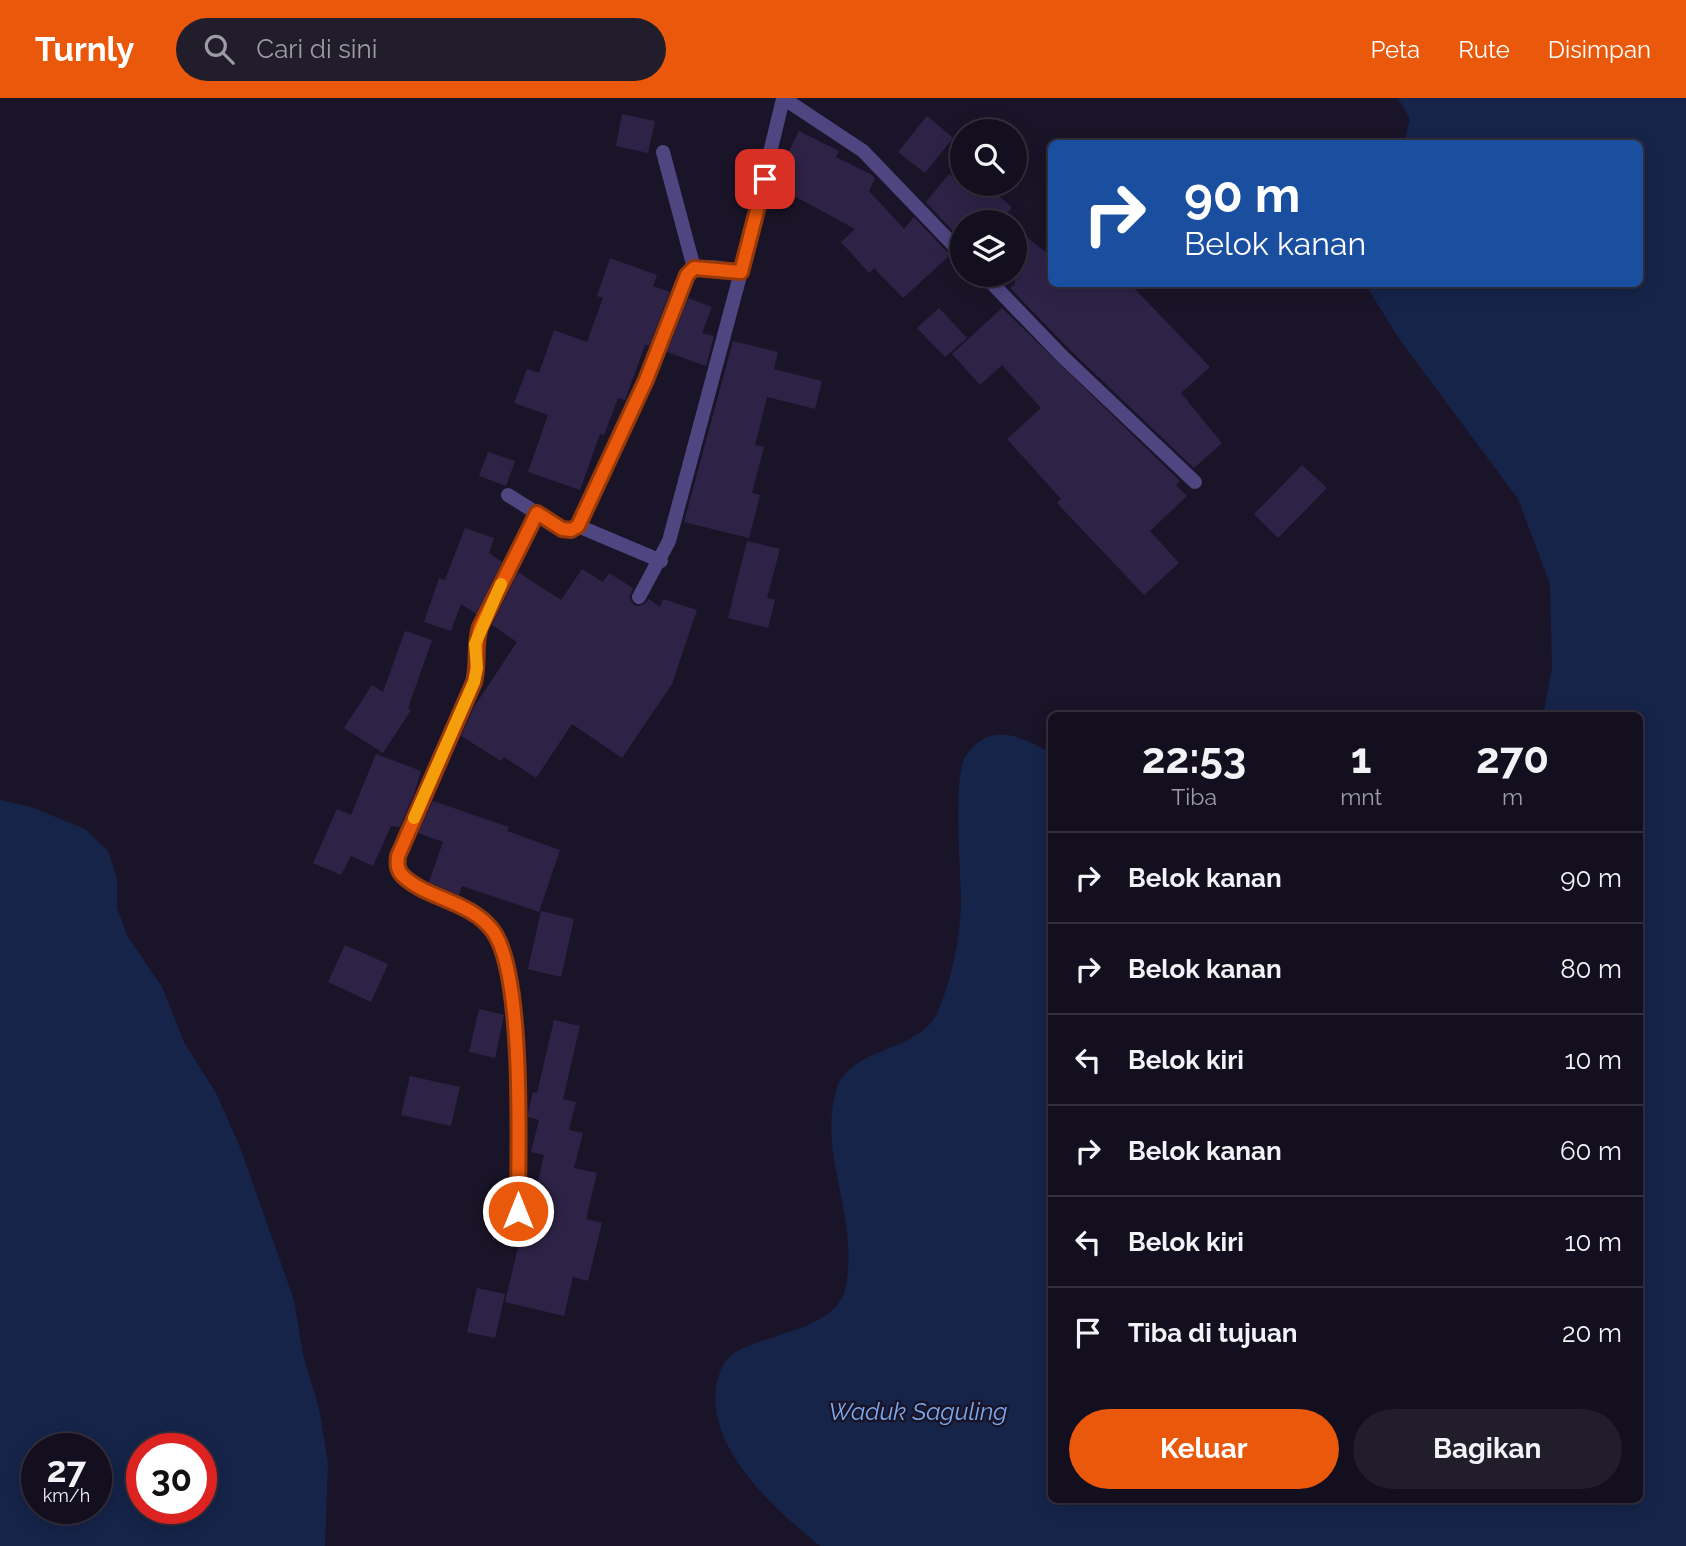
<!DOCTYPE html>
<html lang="id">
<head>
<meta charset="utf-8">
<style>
  :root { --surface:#140f1e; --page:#211d2b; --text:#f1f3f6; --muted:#9d9ca4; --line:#332f3c; --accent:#ea580c }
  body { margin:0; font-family:Raleway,sans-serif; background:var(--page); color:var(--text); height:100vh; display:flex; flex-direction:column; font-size:26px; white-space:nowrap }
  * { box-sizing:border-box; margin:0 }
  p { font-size:23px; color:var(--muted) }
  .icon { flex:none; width:38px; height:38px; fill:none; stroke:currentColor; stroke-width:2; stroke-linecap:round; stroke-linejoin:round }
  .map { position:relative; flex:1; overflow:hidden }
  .details { position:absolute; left:1048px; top:614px; width:595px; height:791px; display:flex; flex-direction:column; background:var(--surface); border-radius:10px; box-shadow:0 4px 18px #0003,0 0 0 2px var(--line) }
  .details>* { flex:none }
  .top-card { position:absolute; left:1048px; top:42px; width:595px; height:147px; border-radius:10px; box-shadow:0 4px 18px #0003,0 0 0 2px var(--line); background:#1a4fa0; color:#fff; overflow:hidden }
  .buttons { position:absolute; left:950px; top:21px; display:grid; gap:14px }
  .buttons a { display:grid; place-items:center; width:77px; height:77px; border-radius:50%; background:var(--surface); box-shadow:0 4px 18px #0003,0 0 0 2px var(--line); font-size:35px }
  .speed { position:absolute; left:21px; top:1335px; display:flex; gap:14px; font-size:35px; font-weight:700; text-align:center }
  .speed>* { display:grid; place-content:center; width:91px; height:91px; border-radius:50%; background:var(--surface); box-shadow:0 4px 18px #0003,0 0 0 2px var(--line); line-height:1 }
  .speed small { font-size:18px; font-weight:400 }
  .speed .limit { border:10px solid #d22; background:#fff; color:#111 }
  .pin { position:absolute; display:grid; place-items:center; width:60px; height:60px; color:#fff; margin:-30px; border-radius:14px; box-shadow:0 4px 10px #0006 }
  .me { position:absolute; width:77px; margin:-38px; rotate:0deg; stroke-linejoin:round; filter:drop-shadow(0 0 5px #0008) }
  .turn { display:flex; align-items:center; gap:24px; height:147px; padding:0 21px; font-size:32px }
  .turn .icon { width:91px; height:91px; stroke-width:2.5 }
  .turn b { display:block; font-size:49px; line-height:60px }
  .eta { display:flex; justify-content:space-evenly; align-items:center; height:119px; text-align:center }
  .eta b { font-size:42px; font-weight:700; line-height:49px }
  .primary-button { display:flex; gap:14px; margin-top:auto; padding:14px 21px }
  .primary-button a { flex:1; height:80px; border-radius:42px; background:var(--accent); color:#fff; font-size:28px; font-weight:700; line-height:80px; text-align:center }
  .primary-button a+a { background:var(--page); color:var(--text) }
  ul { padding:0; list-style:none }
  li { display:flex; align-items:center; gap:21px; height:91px; padding:0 21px; border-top:2px solid var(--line) }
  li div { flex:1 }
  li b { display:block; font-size:26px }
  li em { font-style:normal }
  header { display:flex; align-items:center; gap:42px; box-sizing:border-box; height:98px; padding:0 35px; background:var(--accent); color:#fff }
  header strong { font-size:33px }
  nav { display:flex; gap:38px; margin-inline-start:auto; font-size:24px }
  .search { width:490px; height:63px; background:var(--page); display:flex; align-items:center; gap:18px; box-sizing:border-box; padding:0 24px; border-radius:38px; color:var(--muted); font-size:26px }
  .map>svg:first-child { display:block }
  .water { fill:#16244a; fill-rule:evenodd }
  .building { fill:#2e2347 }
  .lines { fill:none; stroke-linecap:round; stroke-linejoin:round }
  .street { stroke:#4f4581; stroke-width:14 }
  .route-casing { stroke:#983908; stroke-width:18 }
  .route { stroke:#ea580c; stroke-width:12 }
  .slow { stroke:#f59e0b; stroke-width:12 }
  .labels { text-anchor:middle; stroke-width:5; stroke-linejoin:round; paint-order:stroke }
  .water-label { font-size:24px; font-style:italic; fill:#7baaed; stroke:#1a1428 }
</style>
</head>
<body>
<header>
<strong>Turnly</strong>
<div class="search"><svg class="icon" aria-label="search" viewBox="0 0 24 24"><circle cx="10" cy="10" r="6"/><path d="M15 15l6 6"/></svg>Cari di sini</div>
<nav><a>Peta</a><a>Rute</a><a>Disimpan</a></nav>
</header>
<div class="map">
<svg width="1686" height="1448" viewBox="0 0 1686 1448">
  <rect width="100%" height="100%" fill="#1a1428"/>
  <!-- water -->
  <g class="water">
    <path d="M1398,0H1686V1448H820C776,1412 708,1353 716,1290C718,1277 724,1260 736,1254C764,1237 823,1232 840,1203C846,1195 847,1182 848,1172C854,1113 819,1051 836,993C848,948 921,955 938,913C952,880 959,846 961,809C962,779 951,676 967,656C993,622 1022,640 1052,655V1402H1640V618H1543L1552,571L1550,486L1518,401L1400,242L1365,186H1640V46L1404,45L1410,21Z"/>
    <path d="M0,702L31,709L85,731L108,753L117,781V810L128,839L162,889L184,944L216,995L240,1049L294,1202L303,1257L319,1310L328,1365L325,1448H0ZM37,1351H96V1410H37ZM142,1351H201V1410H142Z"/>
  </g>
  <!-- building -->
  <g class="building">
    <polygon points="622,16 655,23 648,55 616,48"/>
    <polygon points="927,18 953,40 925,75 898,54"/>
    <polygon points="799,33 839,53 836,59 872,77 875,80 869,93 904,131 914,119 950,157 903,200 874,170 869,175 841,144 855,131 772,86"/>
    <polygon points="949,76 979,100 988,89 1012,109 1004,119 1010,124 962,124 962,143 926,104"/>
    <polygon points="1015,130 1052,159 1052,186 1130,186 1210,269 1181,295 1222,345 1194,370 1069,251 1010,190 1015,186"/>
    <polygon points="610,160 657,177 653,188 670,194 649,248 645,247 625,302 618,300 604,337 600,336 580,392 528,374 548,317 514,305 527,271 539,275 554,232 587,244 603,200 597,198"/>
    <polygon points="688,200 712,209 702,235 714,238 706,268 667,254"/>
    <polygon points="939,210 967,240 945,259 917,230"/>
    <polygon points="1002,210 1180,383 1176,387 1187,398 1150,433 1179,465 1144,497 1057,405 1061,401 1007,341 1041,310 1002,267 980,287 952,256"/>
    <polygon points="733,243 778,254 774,271 822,283 815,311 767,299 755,347 764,349 752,395 760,397 749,440 684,424"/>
    <polygon points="488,354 515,363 506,388 479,378"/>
    <polygon points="1302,367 1327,390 1278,440 1254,416"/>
    <polygon points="465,430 494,440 489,455 502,464 476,516 461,506 451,533 424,524 439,480 445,482"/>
    <polygon points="747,443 780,451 767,500 775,502 768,530 728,520"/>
    <polygon points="582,471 603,484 609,475 633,490 629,500 635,508 643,507 649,501 660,509 663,501 697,512 672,586 622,660 572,626 536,680 504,659 501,663 461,638 474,609 517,544 492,527 518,474 561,502"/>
    <polygon points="405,533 432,542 408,610 411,612 383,655 344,630 372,587 383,594"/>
    <polygon points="376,656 421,673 414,696 400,729 391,728 373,768 351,758 341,777 313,765 337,711 351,717"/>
    <polygon points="433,703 509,729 507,733 560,752 539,814 462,788 459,797 429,784 443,744 418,735"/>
    <polygon points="541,813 574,821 561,879 528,871"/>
    <polygon points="345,847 388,866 371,904 328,884"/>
    <polygon points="479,911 504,917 495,960 469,954"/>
    <polygon points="554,922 580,928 563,1001 576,1004 569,1032 583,1035 574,1070 597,1075 586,1121 602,1125 588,1183 573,1179 564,1218 505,1204 525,1120 528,1113 531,1114 544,1057 531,1054 539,1022 528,1019 528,1015 533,994 537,995"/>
    <polygon points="410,978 460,989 451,1028 401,1017"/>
    <polygon points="477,1190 505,1196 495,1240 467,1234"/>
  </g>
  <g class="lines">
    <!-- street -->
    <g class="street">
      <polyline points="783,0 863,53 962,156"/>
      <polyline points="663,54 694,170"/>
      <polyline points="984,177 1062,258 1195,384"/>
      <path d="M508,397L562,431L571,432L578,428L646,282L687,177C700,163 723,171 741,174L783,1"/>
      <polyline points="578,428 661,463"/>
      <polyline points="639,499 669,443 741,174"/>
      <path d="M518,1113C518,1053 525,878 493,834C472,803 427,801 403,778C397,772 398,766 398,758L474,584C479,565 475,548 480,529L537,415"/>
    </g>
  </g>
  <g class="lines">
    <!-- route casing -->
    <g class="route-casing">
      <path id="route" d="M518,1113C518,1054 525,877 493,833C471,803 427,801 403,778C397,772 397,766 398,758L474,584C479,565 474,548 480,529L537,415L562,431L571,432L578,428L646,282L687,177L694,170L741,174L765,81"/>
    </g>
    <!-- route -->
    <use href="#route" class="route"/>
    <!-- slow -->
    <polyline class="slow" points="414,720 474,584 477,570 475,546 501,486"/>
  </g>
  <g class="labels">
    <!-- water labels -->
    <g class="water-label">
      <text x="918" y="1322">Waduk Saguling</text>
    </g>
  </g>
</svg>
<div class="buttons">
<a><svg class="icon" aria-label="search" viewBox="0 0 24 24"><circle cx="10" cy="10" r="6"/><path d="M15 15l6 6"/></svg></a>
<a><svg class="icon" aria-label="layers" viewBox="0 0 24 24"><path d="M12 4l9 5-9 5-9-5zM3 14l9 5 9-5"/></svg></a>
</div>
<div class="speed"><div>27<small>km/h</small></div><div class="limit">30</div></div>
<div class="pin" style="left:765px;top:81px;background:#d93025"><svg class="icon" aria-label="arrive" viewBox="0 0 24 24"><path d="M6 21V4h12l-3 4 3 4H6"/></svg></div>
<svg class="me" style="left:518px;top:1113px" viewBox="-20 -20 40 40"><circle r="17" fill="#ea580c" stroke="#fff" stroke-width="3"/><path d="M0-11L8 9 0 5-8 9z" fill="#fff"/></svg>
<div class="top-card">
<div class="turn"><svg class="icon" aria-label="right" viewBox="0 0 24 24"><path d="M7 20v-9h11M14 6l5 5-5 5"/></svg><div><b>90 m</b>Belok kanan</div></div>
</div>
<section class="details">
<div class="eta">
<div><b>22:53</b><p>Tiba</p></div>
<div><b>1</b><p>mnt</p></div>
<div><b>270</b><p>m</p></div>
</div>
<ul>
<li><svg class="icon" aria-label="right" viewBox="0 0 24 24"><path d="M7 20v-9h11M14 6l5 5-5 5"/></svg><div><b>Belok kanan</b></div><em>90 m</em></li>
<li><svg class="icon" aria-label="right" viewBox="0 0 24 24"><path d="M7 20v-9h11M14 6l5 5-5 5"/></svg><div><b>Belok kanan</b></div><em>80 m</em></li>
<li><svg class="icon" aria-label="left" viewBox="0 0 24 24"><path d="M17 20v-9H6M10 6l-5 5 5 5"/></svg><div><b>Belok kiri</b></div><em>10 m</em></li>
<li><svg class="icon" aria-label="right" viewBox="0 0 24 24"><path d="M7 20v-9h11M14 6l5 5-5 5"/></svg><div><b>Belok kanan</b></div><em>60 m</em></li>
<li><svg class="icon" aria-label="left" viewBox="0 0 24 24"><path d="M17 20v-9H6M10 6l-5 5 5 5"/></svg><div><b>Belok kiri</b></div><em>10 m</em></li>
<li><svg class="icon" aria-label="arrive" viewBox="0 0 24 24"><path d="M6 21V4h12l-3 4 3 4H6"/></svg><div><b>Tiba di tujuan</b></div><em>20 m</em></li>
</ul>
<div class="primary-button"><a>Keluar</a><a>Bagikan</a></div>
</section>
</div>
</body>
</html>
